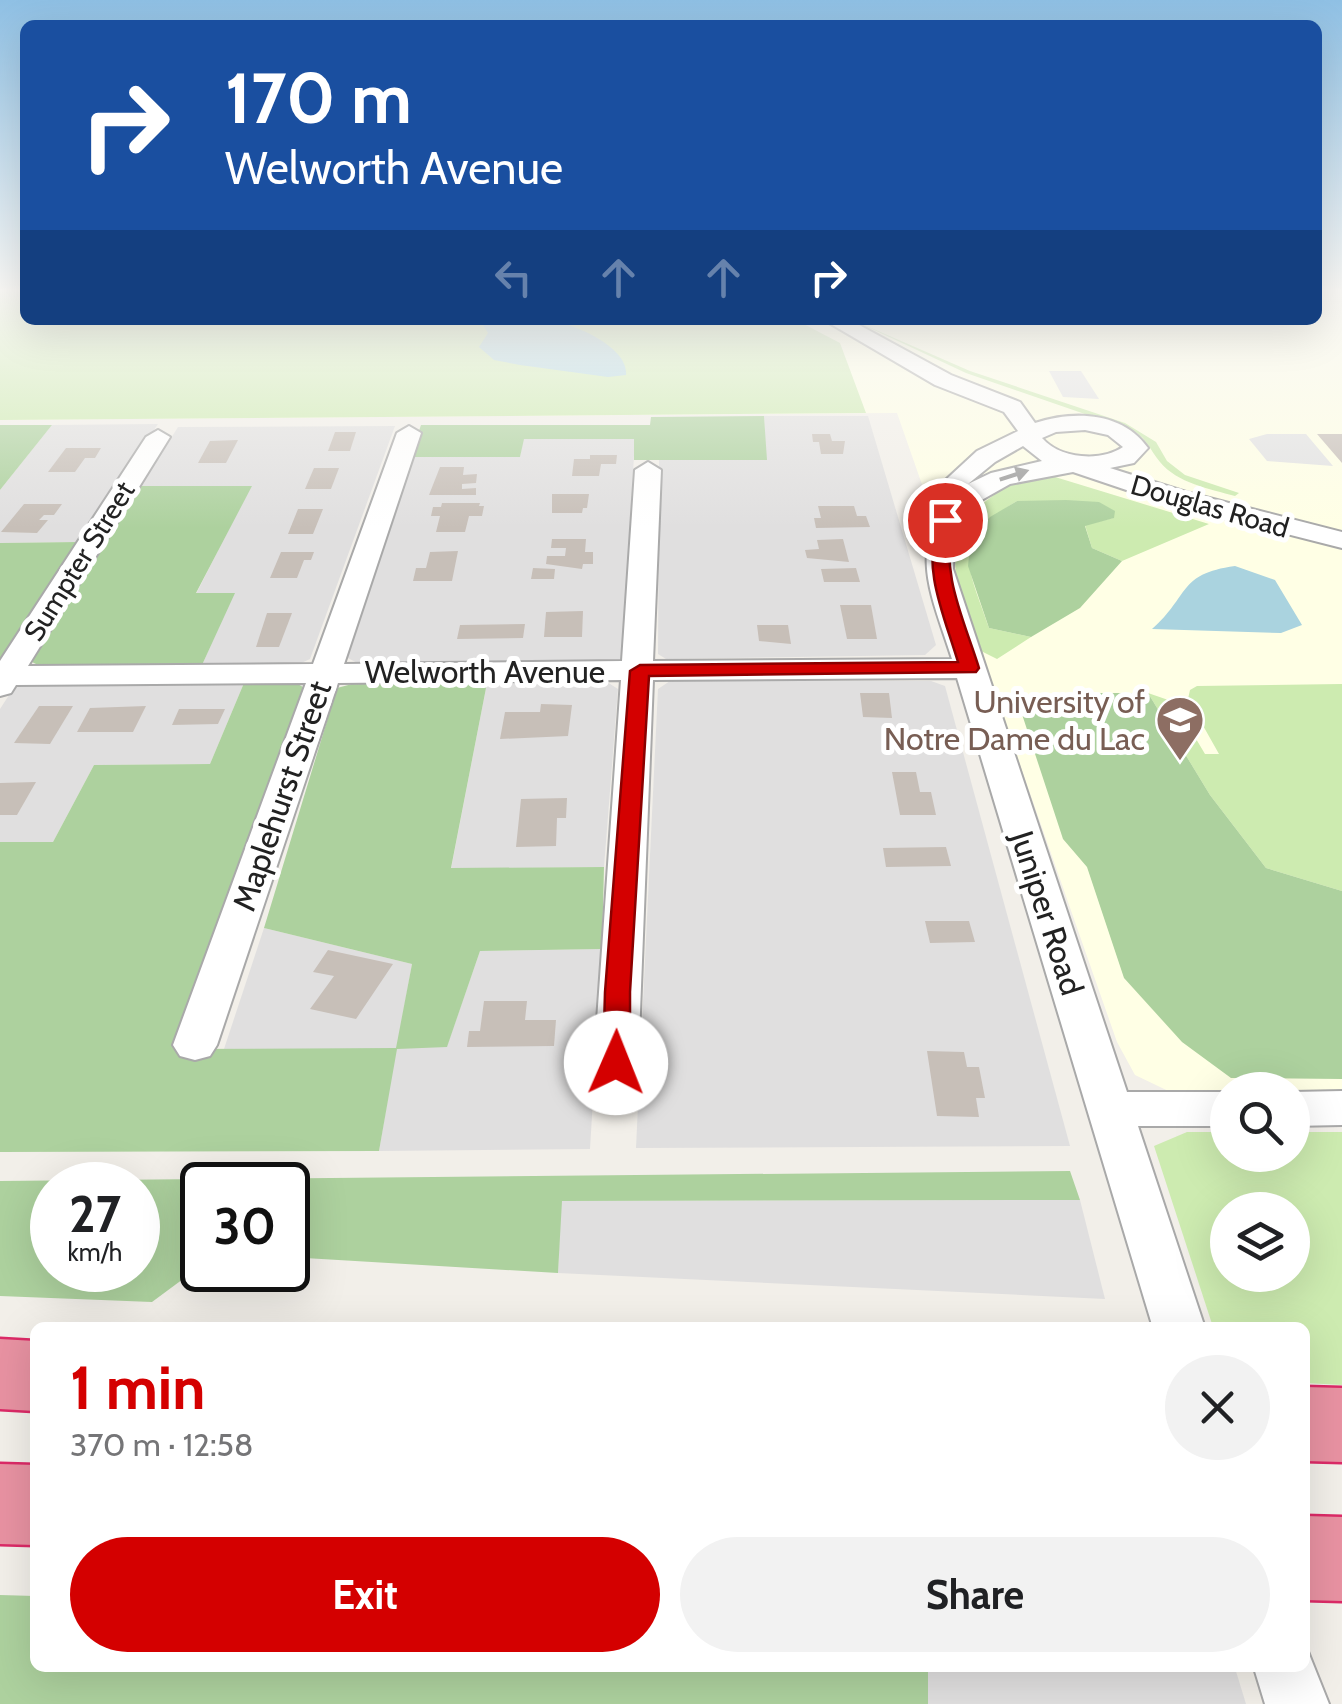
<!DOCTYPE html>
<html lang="en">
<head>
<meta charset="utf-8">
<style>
  :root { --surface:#fff; --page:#f2f2f2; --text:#202124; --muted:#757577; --accent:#d40000 }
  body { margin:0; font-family:Cabin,sans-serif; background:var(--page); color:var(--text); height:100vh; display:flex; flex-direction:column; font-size:38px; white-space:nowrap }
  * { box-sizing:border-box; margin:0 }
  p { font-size:32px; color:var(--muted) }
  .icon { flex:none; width:55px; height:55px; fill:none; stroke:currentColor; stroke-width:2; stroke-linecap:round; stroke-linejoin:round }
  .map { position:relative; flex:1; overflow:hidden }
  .sheet { position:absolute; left:30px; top:1322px; width:1280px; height:350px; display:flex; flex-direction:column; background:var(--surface); border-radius:15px; box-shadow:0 10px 40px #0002 }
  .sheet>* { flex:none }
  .guide { position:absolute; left:20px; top:20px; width:1302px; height:305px; border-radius:15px; box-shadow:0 10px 40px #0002; background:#1a4fa0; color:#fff; overflow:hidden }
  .controls { position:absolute; left:1210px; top:1072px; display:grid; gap:20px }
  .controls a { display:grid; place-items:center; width:100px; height:100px; border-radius:50%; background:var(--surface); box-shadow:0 10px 40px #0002; font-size:50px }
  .speed { position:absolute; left:30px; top:1162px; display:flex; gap:20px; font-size:50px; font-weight:700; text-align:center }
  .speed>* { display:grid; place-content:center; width:130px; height:130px; border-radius:50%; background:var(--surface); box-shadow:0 10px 40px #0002; line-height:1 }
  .speed small { font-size:25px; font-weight:400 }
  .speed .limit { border:5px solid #111; border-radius:15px; background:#fff; color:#111 }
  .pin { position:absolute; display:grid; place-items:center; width:85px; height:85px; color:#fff; margin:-42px; border:5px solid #fff; border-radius:50%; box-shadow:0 2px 10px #0007 }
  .me { position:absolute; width:110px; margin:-55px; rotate:1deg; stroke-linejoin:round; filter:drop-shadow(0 0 8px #0008) }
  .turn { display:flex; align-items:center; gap:35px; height:210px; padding:0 40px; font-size:45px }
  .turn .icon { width:130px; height:130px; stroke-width:2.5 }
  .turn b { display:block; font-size:70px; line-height:85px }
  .lanes { display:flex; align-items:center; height:95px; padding:0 40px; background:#0003; justify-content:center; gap:50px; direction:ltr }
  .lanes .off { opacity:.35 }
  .round { display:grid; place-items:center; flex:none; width:105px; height:105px; border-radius:52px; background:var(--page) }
  .head { display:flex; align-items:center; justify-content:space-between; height:170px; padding:0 40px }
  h1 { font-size:60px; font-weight:700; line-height:75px; color:var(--accent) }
  .primary-button { display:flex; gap:20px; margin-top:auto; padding:20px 40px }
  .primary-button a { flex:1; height:115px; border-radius:60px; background:var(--accent); color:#fff; font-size:40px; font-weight:700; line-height:115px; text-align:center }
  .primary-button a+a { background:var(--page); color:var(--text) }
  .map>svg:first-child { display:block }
  .residential { fill:#e0dfdf }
  .education { fill:#ffffe5 }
  .grass { fill:#cdebb0; fill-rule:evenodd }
  .forest { fill:#add19e; fill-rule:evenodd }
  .parking { fill:#e2e2e2 }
  .water { fill:#aad3df }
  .building { fill:#c7bfb8 }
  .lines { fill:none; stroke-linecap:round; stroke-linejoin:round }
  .minor-casing { stroke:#a9a9a9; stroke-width:4 }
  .highway-casing { stroke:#dc2a67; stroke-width:5 }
  .minor { fill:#fff; fill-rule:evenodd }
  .highway { fill:#e892a2; fill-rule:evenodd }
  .oneway { fill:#9c9c9c }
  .route { fill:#d40000; stroke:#8a0000; stroke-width:2.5 }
  .labels { text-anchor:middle; stroke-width:10; stroke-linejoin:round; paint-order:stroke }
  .far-street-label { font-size:28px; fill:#222; stroke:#fff }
  .street-label { font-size:32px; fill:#222; stroke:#fff }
  .education-label { font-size:32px; fill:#785e54; stroke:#fff; text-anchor:end }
</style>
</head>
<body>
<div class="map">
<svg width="1342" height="1704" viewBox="0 0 1342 1704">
  <rect width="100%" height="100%" fill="#f2efe9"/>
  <!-- residential -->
  <g class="residential">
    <polygon points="764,416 868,416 936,645 925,655 666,659 658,654 659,460 766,460"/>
    <polygon points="158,424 78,542 0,543 0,490 52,425"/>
    <polygon points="395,426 310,659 297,665 202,665 234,593 196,594 251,486 141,486 178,427"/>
    <polygon points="523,439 635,439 622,659 611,664 361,665 346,657 410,457 520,457"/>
    <polygon points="670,681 931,681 945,686 1070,1146 636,1148 658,689"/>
    <polygon points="607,682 618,689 604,867 451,869 487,683"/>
    <polygon points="27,683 244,683 210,764 94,765 53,842 0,842 0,709 13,689"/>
    <polygon points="264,928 412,964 397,1047 447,1046 480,951 602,949 590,1149 379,1151 396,1049 224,1049"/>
    <polygon points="1080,1200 1105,1299 558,1273 561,1201"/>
    <polygon points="928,1668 1235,1668 1246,1704 928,1704"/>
  </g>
  <!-- education -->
  <polygon class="education" points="0,290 25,290 25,320 1318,320 1318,290 1342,290 1342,1098 1293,1098 1292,1090 1228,1090 1227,1098 1183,1098 1135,1075 1117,1042 897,413 0,420"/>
  <!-- grass -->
  <g class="grass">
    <polygon points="0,290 25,290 25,320 796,320 840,343 866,413 0,420"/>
    <path d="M853,320L970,371L1125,423L1156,442L1167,461L1185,475L1239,493L1235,496C1210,489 1177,483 1160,462C1150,450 1147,439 1134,431L966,373Z"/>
    <path d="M1042,473L1209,524L1122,561L1092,548L1085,525L1113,518L1017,501C949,542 967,563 989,628L1031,637L997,659L979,650C971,626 959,601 956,576C949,518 993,488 1042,473Z"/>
    <polygon points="1342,684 1342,891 1266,868 1210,795 1148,693 1174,702 1205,754 1219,754 1188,699 1190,690 1197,686"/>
    <path d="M1187,1132H1227L1228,1155H1292L1293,1132H1342V1385L1305,1383V1328L1213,1327L1154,1146ZM1228,1210H1292V1275H1228Z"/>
  </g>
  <!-- forest -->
  <g class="forest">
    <polygon points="764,416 767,460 634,460 634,439 524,439 520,457 410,457 421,425 650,425 651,417"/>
    <polygon points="0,425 52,425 0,490"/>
    <polygon points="141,486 252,486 196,593 235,593 202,665 40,666 32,662"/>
    <polygon points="1066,500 1099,502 1115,511 1114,518 1085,526 1092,548 1122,561 1080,608 1031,637 989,628 968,566 971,537 990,517 1017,501"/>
    <polygon points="78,542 0,662 0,543"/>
    <polygon points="244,683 296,683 303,687 173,1049 396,1048 412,964 264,928 337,688 352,684 487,683 451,868 604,867 602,949 480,951 447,1047 397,1049 379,1151 0,1152 0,842 53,842 94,765 210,764"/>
    <polygon points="1071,693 1148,693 1210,795 1266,868 1342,891 1342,1079 1231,1078 1182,1042 1124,978 1087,867 1063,839 1017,699"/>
    <path d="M1070,1171L1080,1200L562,1201L558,1273L288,1257V1185H202V1265L152,1302L0,1296V1181ZM52,1185H138V1270H52Z"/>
    <polygon points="0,1595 35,1596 35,1668 928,1668 928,1704 0,1704"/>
  </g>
  <!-- parking -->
  <g class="parking">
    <polygon points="1049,371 1081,371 1099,399 1063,397"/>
    <polygon points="1267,434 1306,434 1333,466 1267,461 1249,439"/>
  </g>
  <!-- water -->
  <g class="water">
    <path d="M480,320C503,320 528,317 551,321C576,324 629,348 626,375L608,377L520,365L494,360L479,347L488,333Z"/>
    <path d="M1235,566L1275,580L1302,625L1281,633L1152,629C1190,596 1177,574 1235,566Z"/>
  </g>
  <!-- building -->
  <g class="building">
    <polygon points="335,432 356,432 350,451 328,451"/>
    <polygon points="812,434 830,434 832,441 845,441 843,454 821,454 819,442 813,442"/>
    <polygon points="1317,434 1342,434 1342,463"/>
    <polygon points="238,440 226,463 198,463 210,441"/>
    <polygon points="66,448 101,448 95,458 85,458 75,472 48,472"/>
    <polygon points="590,455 617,455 616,464 601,464 599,476 572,476 574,459 590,459"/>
    <polygon points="440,467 464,467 463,475 477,474 476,483 462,484 462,489 476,488 476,495 429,495"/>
    <polygon points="314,468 339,468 331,489 305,489"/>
    <polygon points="552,494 589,494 587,508 583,508 582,513 552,513"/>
    <polygon points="442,503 480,503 479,506 484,506 482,516 469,516 465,532 436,532 440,516 431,516 433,507 441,507"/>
    <polygon points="24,504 62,504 54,515 44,515 39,520 48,520 37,533 1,532"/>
    <polygon points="818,506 854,506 857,516 866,516 870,527 816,528 814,518 821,518"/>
    <polygon points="298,509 323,509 313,534 288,534"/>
    <polygon points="552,539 586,539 585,552 593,552 593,564 583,564 582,569 546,564 547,556 565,556 566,548 551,548"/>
    <polygon points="843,539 849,562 807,558 805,550 819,549 817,540"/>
    <polygon points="458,551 452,581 413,581 416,568 426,568 430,552"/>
    <polygon points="281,552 314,552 311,560 304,560 297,578 270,578"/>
    <polygon points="533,568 555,569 554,579 531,579"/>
    <polygon points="856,568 860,582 824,582 821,569"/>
    <polygon points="840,605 871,605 877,639 847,639"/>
    <polygon points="583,611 582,637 544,637 546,612"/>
    <polygon points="267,613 292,613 279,647 256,647"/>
    <polygon points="525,624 523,638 457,639 460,625"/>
    <polygon points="757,625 788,625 791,644 759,641"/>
    <polygon points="860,693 889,693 892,718 863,717"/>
    <polygon points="541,704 572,705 568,736 500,739 505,712 540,712"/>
    <polygon points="39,706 73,706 50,744 14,743"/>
    <polygon points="146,706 133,732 77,732 90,708"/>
    <polygon points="179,709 225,709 218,724 172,725"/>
    <polygon points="892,772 916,772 920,792 931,792 936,815 900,815"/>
    <polygon points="36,782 17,815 0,815 0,783"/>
    <polygon points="567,798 566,818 557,818 556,846 516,847 521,799"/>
    <polygon points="946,847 951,866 886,867 883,848"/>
    <polygon points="925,921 969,921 975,942 930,943"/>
    <polygon points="328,950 393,964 356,1019 310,1009 334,976 313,972"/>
    <polygon points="484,1001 527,1001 525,1020 556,1020 554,1046 467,1047 469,1031 480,1031"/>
    <polygon points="927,1051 964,1052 967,1067 979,1067 985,1098 976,1098 979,1117 937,1116"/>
  </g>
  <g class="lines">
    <!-- minor casing -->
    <g class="minor-casing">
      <g id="minor">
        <path d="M824,320H850L951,375L1020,402L1035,423C1075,410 1123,412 1148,448L1134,463L1110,468L1186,492L1342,532V548L1168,504L1073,472L1010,484L971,506L954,540L953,569L1127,1092H1228V1126H1138L1205,1328H1153L957,678L653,680L638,1063L632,1074L616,1079L600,1074L594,1063L621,680L338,683L217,1045L210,1056L195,1060L180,1056L173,1045L306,683L16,685L11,693L0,696V661L146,437L158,430L170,437L28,666L313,664L397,433L409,426L421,433L344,664L622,661L635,470L648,462L661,470L653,661L952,659C933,598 905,548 954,494L942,492L938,487L977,451L1018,431L1004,412L935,385ZM1085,430L1108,435L1123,447C1101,462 1060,459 1042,438L1056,432ZM1023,446L1042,461L991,473L968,484L995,462Z"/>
        <polygon points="1342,1091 1342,1125 1292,1126 1292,1092"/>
        <polygon points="1305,1644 1329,1704 1265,1704 1254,1668 1305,1668"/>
      </g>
    </g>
    <!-- highway casing -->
    <g class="highway-casing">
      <g id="highway">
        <polygon points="0,1339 35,1341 35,1411 0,1409"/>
        <polygon points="1305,1387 1342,1388 1342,1462 1305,1461"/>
        <polygon points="0,1464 35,1465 35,1545 0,1544"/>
        <polygon points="1305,1516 1342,1517 1342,1601 1305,1600"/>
      </g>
    </g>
    <!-- minor -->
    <use href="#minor" class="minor"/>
    <!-- highway -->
    <use href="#highway" class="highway"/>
  </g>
  <!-- one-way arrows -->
  <defs><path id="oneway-solid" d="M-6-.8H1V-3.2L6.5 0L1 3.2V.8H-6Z" transform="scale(2.5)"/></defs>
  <use class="oneway" href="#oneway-solid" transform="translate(1014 475) rotate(-18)"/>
  <!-- sky -->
  <linearGradient id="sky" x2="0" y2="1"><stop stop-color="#8fc0e4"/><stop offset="0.55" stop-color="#f9f8f5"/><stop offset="1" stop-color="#f9f8f5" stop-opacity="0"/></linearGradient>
  <rect width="1342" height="528" fill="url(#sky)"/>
  <!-- route -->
  <path class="route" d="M945,515L953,520C940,573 963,617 979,668L976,672L649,676L630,992V1063L626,1070H607L603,1063L605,992L630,671L640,665L958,662C943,612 923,572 937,520Z"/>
  <!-- icons -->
  <defs>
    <g id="university-pin" transform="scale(2.5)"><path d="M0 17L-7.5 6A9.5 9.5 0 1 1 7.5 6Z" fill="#8d6e63" stroke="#fff"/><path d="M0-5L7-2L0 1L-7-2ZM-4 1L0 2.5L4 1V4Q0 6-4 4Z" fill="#fff"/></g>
  </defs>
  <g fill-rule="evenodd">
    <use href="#university-pin" x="1180" y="720"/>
  </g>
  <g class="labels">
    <!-- far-street labels -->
    <g class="far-street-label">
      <text transform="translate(1210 506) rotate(16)" y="10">Douglas Road</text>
      <text transform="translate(79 561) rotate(-58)" y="10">Sumpter Street</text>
    </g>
    <!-- street labels -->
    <g class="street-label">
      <text x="485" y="683">Welworth Avenue</text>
      <text transform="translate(282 796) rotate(-71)" y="11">Maplehurst Street</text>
      <text transform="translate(1047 913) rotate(72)" y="11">Juniper Road</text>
    </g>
    <!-- education labels -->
    <g class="education-label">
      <text x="1145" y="713">University of<tspan x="1145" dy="37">Notre Dame du Lac</tspan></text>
    </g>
  </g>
</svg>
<div class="controls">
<a><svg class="icon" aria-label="search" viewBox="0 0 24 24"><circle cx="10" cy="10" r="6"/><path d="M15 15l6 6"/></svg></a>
<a><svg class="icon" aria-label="layers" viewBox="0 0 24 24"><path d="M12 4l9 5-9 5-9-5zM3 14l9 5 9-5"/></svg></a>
</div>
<div class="speed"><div>27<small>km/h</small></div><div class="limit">30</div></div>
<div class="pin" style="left:945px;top:520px;background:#d93025"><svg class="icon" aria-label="arrive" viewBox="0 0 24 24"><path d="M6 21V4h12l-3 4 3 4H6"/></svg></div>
<svg class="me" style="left:616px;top:1063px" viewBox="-20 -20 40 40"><circle r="19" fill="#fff"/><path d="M0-13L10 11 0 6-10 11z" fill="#d40000"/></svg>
<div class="guide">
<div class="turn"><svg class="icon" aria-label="right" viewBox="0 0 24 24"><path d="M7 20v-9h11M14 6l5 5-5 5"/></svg><div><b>170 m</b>Welworth Avenue</div></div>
<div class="lanes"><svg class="icon off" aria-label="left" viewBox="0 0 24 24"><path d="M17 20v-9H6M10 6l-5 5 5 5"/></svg><svg class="icon off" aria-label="ahead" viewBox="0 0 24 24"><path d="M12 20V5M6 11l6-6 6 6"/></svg><svg class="icon off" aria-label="ahead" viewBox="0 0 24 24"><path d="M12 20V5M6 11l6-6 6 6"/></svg><svg class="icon" aria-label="right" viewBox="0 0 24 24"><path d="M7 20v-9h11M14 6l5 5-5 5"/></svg></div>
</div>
<section class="sheet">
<div class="head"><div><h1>1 min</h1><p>370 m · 12:58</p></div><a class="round"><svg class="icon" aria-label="close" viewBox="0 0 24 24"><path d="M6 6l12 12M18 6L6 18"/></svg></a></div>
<div class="primary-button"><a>Exit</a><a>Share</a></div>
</section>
</div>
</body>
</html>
